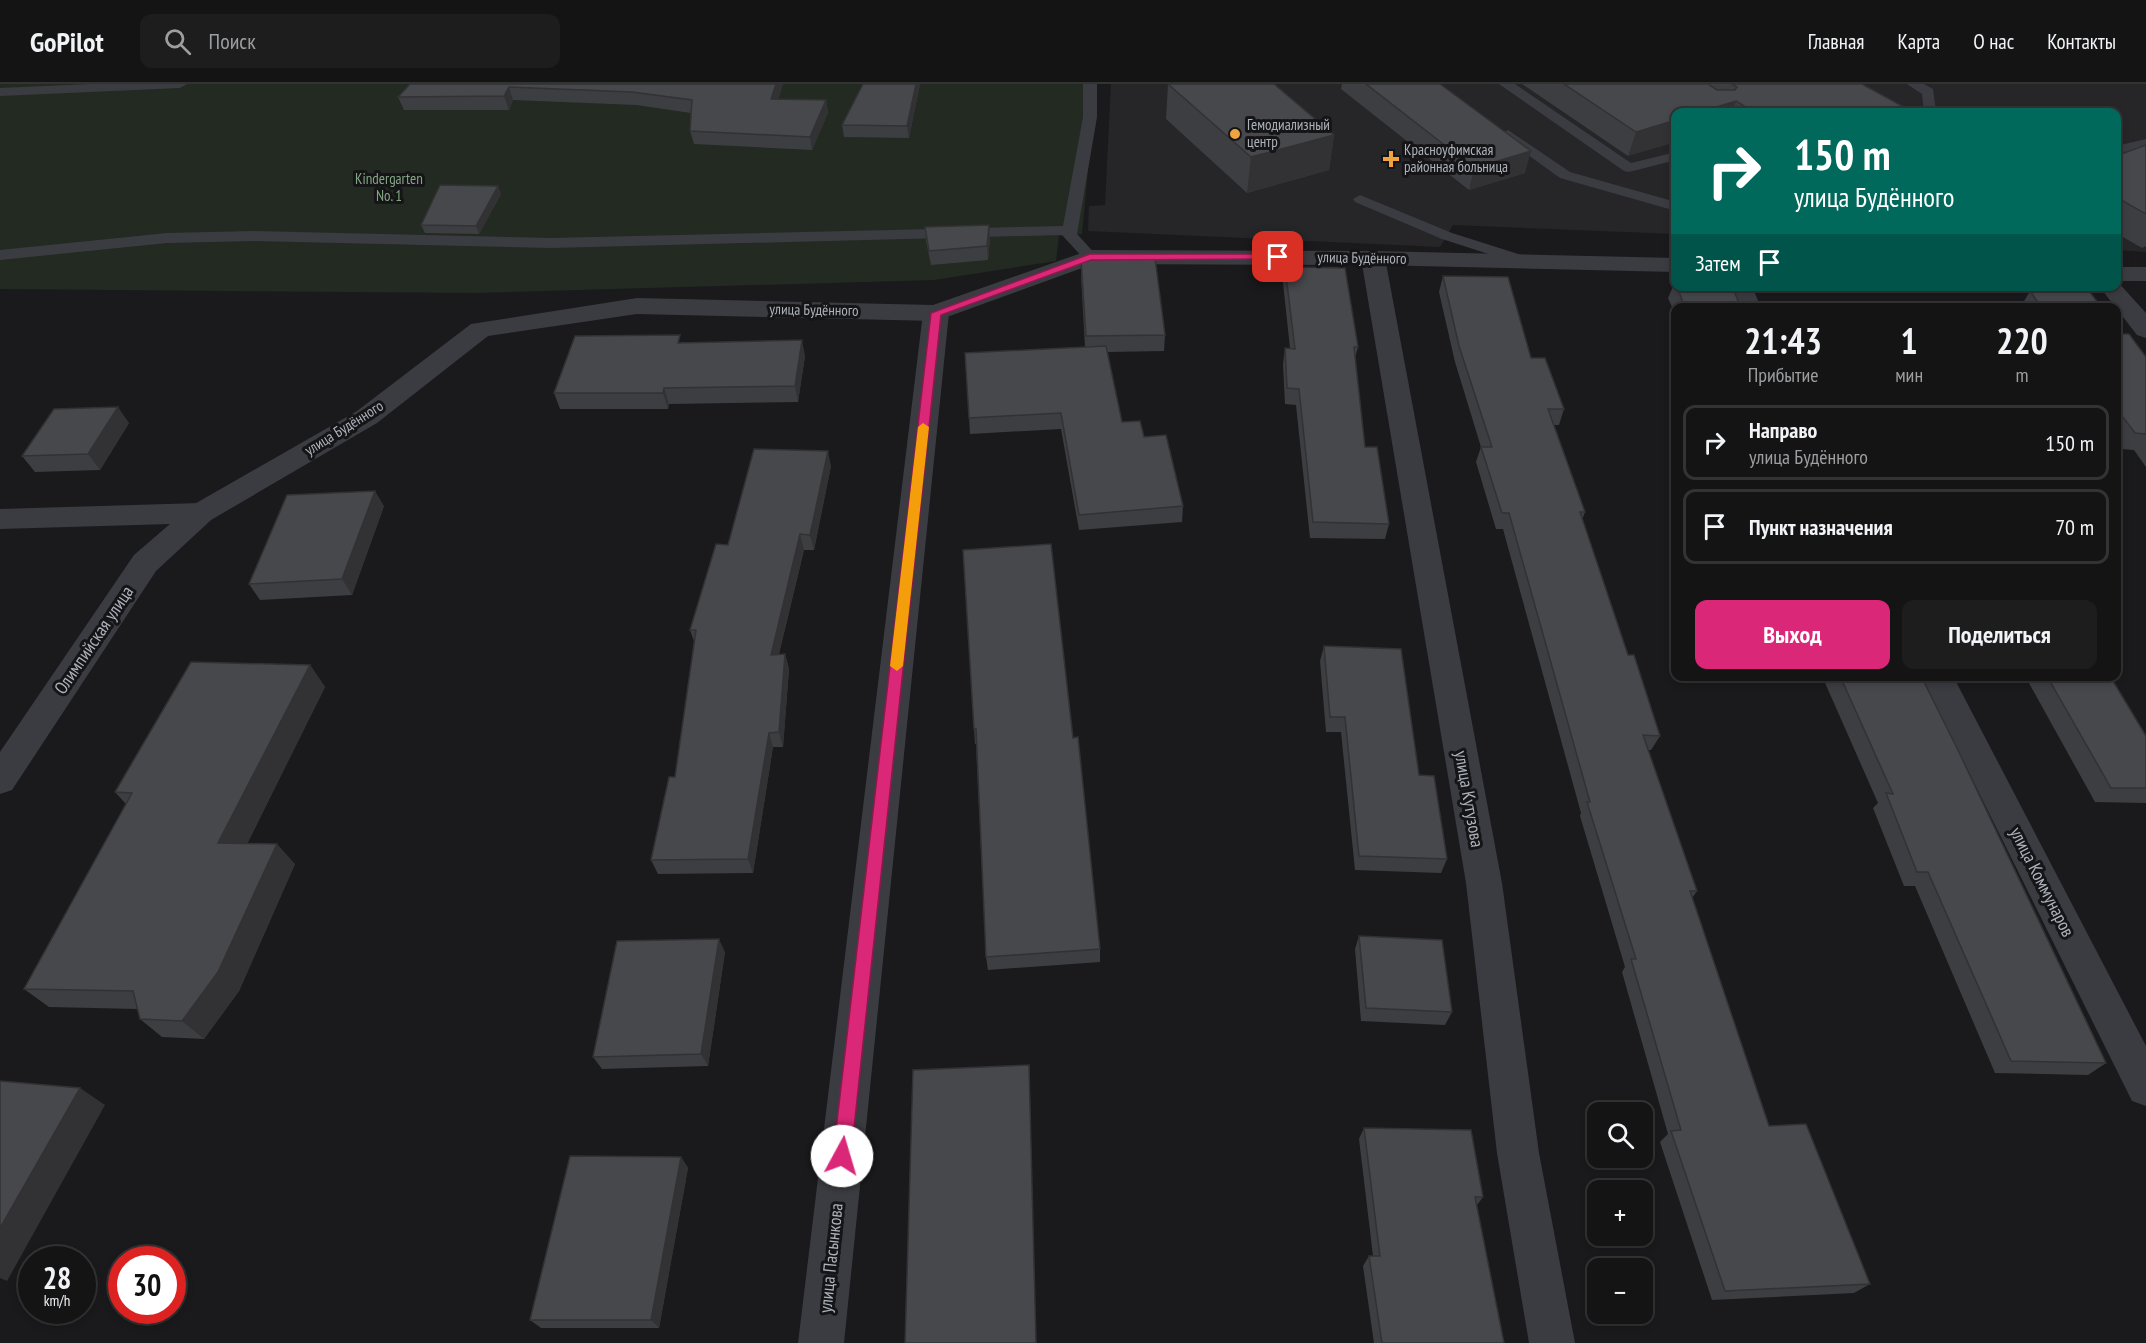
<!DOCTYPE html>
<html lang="ru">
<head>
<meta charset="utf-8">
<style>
  :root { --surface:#141415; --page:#1d1d1e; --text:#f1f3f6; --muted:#9d9ea0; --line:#333334; --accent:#db2777 }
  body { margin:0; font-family:"PT Sans Narrow",sans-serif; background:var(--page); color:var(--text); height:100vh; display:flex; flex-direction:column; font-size:22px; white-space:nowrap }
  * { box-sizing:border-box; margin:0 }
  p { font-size:20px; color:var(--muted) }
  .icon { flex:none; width:33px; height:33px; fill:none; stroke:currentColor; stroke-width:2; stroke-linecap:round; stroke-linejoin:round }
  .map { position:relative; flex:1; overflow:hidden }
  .side { position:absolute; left:1671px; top:219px; width:450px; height:378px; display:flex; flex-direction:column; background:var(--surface); border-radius:12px; box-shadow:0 3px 9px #0003,0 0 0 2px var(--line) }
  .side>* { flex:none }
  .hud { position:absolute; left:1671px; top:24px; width:450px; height:183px; border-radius:12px; box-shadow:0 3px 9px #0003,0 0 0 2px var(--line); background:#00695c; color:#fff; overflow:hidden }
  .tools { position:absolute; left:1587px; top:1018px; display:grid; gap:12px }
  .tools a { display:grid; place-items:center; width:66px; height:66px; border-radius:12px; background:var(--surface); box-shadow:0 3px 9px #0003,0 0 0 2px var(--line); font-size:30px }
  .speed { position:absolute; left:18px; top:1162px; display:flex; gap:12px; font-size:30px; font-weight:700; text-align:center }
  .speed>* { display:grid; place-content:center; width:78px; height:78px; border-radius:50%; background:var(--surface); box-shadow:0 3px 9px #0003,0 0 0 2px var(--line); line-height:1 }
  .speed small { font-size:15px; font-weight:400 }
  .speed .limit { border:9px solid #d22; background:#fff; color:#111 }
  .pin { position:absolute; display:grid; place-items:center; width:51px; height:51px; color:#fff; margin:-26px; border-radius:12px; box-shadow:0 3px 9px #0006 }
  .me { position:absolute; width:66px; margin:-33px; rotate:6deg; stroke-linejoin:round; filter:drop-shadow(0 0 4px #0008) }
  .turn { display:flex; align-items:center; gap:21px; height:126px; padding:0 24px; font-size:27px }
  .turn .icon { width:78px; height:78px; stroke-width:2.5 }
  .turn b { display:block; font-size:42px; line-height:51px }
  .then { display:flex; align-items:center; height:57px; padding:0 24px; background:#0003; gap:12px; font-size:22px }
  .eta { display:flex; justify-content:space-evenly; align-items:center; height:102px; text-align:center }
  .eta b { font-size:36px; font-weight:700; line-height:42px }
  .button { display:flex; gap:12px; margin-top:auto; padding:12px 24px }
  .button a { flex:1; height:69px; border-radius:12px; background:var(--accent); color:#fff; font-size:24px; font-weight:700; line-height:69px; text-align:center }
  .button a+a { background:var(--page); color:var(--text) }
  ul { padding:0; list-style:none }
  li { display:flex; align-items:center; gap:18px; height:75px; margin:0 12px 9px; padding:0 12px; border:3px solid var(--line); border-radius:12px }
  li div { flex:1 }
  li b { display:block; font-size:22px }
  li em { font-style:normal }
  header { display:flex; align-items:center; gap:36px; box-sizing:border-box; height:84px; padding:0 30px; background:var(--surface); border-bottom:2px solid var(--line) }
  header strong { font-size:28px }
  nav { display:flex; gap:33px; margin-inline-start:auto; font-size:21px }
  .search { width:420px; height:54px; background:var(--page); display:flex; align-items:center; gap:15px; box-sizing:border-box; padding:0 21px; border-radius:12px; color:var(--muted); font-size:22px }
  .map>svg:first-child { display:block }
  .built { fill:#262629 }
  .green { fill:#222a22 }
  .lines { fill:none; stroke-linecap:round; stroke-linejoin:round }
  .service { fill:#3b3c41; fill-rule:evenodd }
  .minor { fill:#3b3c41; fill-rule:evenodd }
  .tertiary { fill:#3b3c41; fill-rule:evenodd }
  .wall { fill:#3d3e41 }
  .shaded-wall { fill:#323235 }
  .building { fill:#47484c; stroke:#323235; stroke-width:1.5 }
  .route { fill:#db2777; stroke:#8e194d; stroke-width:1.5 }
  .slow { fill:#f59e0b }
  .poi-dot { fill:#efa43f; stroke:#151517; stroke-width:2 }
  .labels { text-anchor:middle; stroke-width:6; stroke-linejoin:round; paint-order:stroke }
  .far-poi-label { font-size:15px; fill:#adb2bb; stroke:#151517; text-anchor:start }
  .far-park-label { font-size:15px; fill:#85a684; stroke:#151517 }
  .far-street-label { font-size:15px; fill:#adb2bb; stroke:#151517 }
  .street-label { font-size:18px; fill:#adb2bb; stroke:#151517 }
</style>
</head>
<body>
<header>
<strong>GoPilot</strong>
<div class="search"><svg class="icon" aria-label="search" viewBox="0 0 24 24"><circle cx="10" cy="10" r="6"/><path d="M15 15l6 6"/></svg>Поиск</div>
<nav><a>Главная</a><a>Карта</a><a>О нас</a><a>Контакты</a></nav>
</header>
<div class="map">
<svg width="2146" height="1259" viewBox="0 0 2146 1259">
  <rect width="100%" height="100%" fill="#1a1a1c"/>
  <!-- built -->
  <polygon class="built" points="1111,0 2146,0 2146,168 2117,166 2116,28 1676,28 1675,150 1453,141 1440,163 1088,147 1089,122 1105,121"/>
  <!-- green -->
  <polygon class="green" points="0,0 1096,0 1082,150 1059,152 1056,177 934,196 477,209 0,205"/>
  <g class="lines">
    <!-- service -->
    <g class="service">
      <polygon points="91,0 187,0 180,4 0,12 0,4"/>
      <polygon points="1083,0 1097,0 1097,33 1077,150 1098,173 1090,178 1085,176 1062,151 551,164 254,157 167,159 0,176 0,166 167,149 254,147 551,154 1063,142 1083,33"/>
      <polygon points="1499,0 1515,0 1631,79 1676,68 1676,76 1629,88 1624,87"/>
      <polygon points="1907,0 1924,0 1933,5 1936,28 1924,28 1922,10"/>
      <polygon points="1508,46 1570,88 1676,118 1676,127 1560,94 1503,53 1501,50"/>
      <polygon points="2146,55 2146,63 2116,70 2116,62"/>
      <polygon points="1360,111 1452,149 1534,175 1537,178 1529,183 1442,155 1355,118 1353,115"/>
    </g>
    <!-- minor -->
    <g class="minor">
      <polygon points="1373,167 1382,169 1385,174 1502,799 1539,1069 1575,1259 1529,1259 1497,1069 1466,799 1361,174 1364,169"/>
      <polygon points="2116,196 2146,229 2146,254 2137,251 2099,202 2116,202"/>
      <polygon points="1727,202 1752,202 1761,224 1736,224"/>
      <polygon points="936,221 945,224 949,229 844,1259 798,1259 923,229 927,224"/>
      <polygon points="201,419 211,422 216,429 211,436 156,487 12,706 0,710 0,668 134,471 170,440 0,445 0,425"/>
      <polygon points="1921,592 1953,592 2146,962 2146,1022 2132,1017"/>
    </g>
    <!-- tertiary -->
    <g class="tertiary">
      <polygon points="1090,166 1373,167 1676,174 1676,188 1373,181 1093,180 936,237 637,230 488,252 377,339 211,436 201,439 191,436 186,429 191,422 357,327 471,240 637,214 933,221"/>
      <rect x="2116" y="183" width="30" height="14"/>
    </g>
  </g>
  <!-- wall -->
  <g class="wall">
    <polygon points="410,0 783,0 778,15 826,16 828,29 812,66 694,60 690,47 691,29 636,21 513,16 509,26 404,26 398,13"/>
    <polygon points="920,0 909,54 844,53 842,41"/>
    <polygon points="1168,0 1334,51 1329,86 1247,109 1166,35"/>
    <polygon points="1342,0 1440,0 1525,89 1469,106 1341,5"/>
    <polygon points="1522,0 1862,0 1913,28 1676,28 1628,72"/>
    <polygon points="2146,61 2146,162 2142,164 2116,149 2116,72"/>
    <polygon points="501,110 479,150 425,149 421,141"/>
    <polygon points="925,143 990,155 988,176 931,181 926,157"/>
    <polygon points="1081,176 1165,251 1164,267 1107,268 1122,338 1144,353 1183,422 1182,438 1079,446 1061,345 970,350 965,269 1085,263 1081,192"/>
    <polygon points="1285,183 1358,263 1355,274 1365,363 1389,440 1385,455 1310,454 1296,321 1285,320 1283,280 1285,264 1290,264 1283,199"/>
    <polygon points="1443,192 1531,274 1564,325 1559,341 1553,341 1585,428 1582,436 1628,571 1660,652 1651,666 1648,666 1697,807 1692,814 1769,1042 1870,1200 1854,1209 1712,1216 1660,1058 1668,1050 1622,888 1625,883 1580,732 1581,729 1503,445 1496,445 1476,378 1481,363 1455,278 1439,208"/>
    <polygon points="1675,198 1676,202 1732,202 1741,224 1676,224 1676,232 1668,214"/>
    <polygon points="2030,207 2102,224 2020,224"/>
    <polygon points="2116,242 2123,250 2146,273 2146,383 2134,366 2122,365 2116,358"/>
    <polygon points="682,258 805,272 798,318 669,320 668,325 560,325 554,309"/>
    <polygon points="129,339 100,386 35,388 22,372"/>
    <polygon points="831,382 814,466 804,466 779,570 785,570 789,585 783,663 773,663 753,789 658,790 651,776 675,693 694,557 690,546 728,461"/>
    <polygon points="384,422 352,511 260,516 249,500"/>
    <polygon points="1324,562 1419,691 1447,775 1441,789 1355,786 1341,648 1326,648 1320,577"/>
    <polygon points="310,581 325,603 247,760 295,780 239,907 204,955 162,953 140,935 137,925 49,923 24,905 126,720 115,708"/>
    <polygon points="1822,592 1921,592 2106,979 2088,991 1995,989 1915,802 1904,802 1873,724 1878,719"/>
    <polygon points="2025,592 2110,592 2146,652 2146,719 2095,718"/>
    <polygon points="974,645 1073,654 1100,865 1100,878 988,886 986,873 976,660 975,660"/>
    <polygon points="1359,852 1452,928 1445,941 1361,937 1355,865"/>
    <polygon points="725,868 708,982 602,985 593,973"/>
    <polygon points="1364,1044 1483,1113 1477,1121 1504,1259 1374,1259 1363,1182 1369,1172 1373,1172 1359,1055"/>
    <polygon points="681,1073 688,1084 659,1244 541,1244 530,1236"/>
  </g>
  <!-- shaded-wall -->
  <g class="shaded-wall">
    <polygon points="776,0 783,0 773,28 771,15"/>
    <polygon points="916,0 920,0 909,54 907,42"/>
    <polygon points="509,3 513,16 509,26 504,12"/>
    <polygon points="826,16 828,29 812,66 810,53"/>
    <polygon points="1736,17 1732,28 1700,28"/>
    <polygon points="1676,36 1676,58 1628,72 1636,48"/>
    <polygon points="1334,51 1329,86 1247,109 1251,73"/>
    <polygon points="1531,67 1525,89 1469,106 1474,84"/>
    <polygon points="498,102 501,110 479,150 476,142"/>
    <polygon points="989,141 990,155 988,176 987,162"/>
    <polygon points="802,256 805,272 798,318 795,302"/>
    <polygon points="664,304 669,320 668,325 663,309"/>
    <polygon points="118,323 129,339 100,386 88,370"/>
    <polygon points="828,367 831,382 814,466 810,451"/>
    <polygon points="375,407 384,422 352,511 342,495"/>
    <polygon points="800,450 804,466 775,586 771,571"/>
    <polygon points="785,570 789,585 783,663 779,648"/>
    <polygon points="310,581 325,603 237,779 218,759"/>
    <polygon points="769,649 773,663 753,789 748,775"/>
    <polygon points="277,760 295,780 239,907 204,955 182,937"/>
    <polygon points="719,855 725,868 708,982 701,970"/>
    <polygon points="1029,981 1029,993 1036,1259"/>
    <polygon points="80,1004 105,1021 7,1197 0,1194 0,1144"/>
    <polygon points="681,1073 688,1084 659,1244 651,1236"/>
  </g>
  <!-- building -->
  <g class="building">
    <polygon points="410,0 776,0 771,15 826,16 810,53 690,47 692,16 632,8 509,3 504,12 398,13"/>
    <polygon points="863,0 916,0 907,42 842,41"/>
    <polygon points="1168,0 1274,0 1334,51 1251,73"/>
    <polygon points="1366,0 1440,0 1531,67 1474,84"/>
    <polygon points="1564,0 1708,0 1717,6 1735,6 1737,3 1732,0 1862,0 1913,28 1754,28 1736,17 1700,28 1676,28 1676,36 1636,48"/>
    <polygon points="2146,61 2146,130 2116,113 2116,72"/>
    <polygon points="440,101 498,102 476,142 421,141"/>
    <polygon points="989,141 987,162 929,167 925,143"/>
    <polygon points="1155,174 1165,251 1086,252 1081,176"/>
    <polygon points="1285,183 1345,184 1358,263 1354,263 1365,363 1377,363 1389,440 1313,438 1299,305 1287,304 1285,264 1295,265"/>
    <polygon points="1443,192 1508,193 1531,274 1545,274 1564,325 1548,325 1585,428 1580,428 1628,571 1634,571 1660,652 1643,651 1697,807 1690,807 1769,1042 1806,1040 1870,1200 1725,1207 1671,1047 1681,1046 1631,875 1636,875 1587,718 1590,718 1509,429 1502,429 1481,363 1492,363 1459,262"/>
    <polygon points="1677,202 1732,202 1741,224 1685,224"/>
    <polygon points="2030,207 2089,207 2102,224 2042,224"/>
    <polygon points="2116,242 2123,250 2129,250 2146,273 2146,350 2135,349 2116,324"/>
    <polygon points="680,251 678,259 802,256 795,302 664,304 663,309 554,309 575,252"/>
    <polygon points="1106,262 1122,338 1140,337 1144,353 1166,351 1183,422 1079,431 1061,329 969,334 965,269"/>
    <polygon points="118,323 88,370 22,372 54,325"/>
    <polygon points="754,365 828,367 810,451 800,450 771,571 785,570 779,648 769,649 748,775 651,776 669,693 675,693 696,546 690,546 716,460 728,461"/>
    <polygon points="375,407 342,495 249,500 287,411"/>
    <polygon points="1051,460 1073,654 1078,653 1100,865 986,873 976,645 974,645 963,466"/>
    <polygon points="1324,562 1401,565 1419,691 1434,692 1447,775 1359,772 1345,633 1330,633"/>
    <polygon points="191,578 310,581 218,759 277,760 218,888 182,937 140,935 133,907 24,905 132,709 115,708"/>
    <polygon points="1840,592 1921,592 1957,664 2106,979 2011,977 1928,788 1917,788 1886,709 1893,710"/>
    <polygon points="2047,592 2110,592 2146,652 2146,704 2111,704"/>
    <polygon points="1359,852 1442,856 1452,928 1366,924"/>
    <polygon points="719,855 701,970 593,973 617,857"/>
    <polygon points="1029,981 1036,1259 905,1259 913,986"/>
    <polygon points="0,997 80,1004 0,1144"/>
    <polygon points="1364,1044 1471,1046 1483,1113 1475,1113 1504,1259 1382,1259 1369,1172 1380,1172"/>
    <polygon points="570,1072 681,1073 651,1236 530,1236"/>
  </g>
  <!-- route -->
  <polygon class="route" points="1278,170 1282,171 1282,175 1091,176 941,231 851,1072 848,1078 842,1080 836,1078 833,1072 931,229 1090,170"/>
  <!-- slow -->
  <polygon class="slow" points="923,339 929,343 903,582 897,587 890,582 918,343"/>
  <!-- markers -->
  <g class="poi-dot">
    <circle cx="1235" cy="50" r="6"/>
    <path d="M1388 66h6v6h6v6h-6v6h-6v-6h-6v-6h6z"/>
  </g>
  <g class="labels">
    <!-- far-poi labels -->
    <g class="far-poi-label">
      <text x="1247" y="46">Гемодиализный<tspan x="1247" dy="17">центр</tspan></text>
      <text x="1404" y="71">Красноуфимская<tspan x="1404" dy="17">районная больница</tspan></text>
    </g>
    <!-- far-park labels -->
    <g class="far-park-label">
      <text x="389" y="100">Kindergarten<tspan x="389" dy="17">No. 1</tspan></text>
    </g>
    <!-- far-street labels -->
    <g class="far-street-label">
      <text transform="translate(1362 174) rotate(1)" y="5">улица Будённого</text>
      <text transform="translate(814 226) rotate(1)" y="5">улица Будённого</text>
      <text transform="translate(344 344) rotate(-32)" y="5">улица Будённого</text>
    </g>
    <!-- street labels -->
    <g class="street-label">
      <text transform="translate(94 556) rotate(-56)" y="6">Олимпийская улица</text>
      <text transform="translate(1469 715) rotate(80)" y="6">улица Кутузова</text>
      <text transform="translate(2042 798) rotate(63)" y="6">улица Коммунаров</text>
      <text transform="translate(831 1174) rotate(-84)" y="6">улица Пасынкова</text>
    </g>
  </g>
</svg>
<div class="tools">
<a><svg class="icon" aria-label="search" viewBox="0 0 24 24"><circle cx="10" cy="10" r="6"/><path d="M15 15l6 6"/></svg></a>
<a>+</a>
<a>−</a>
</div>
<div class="speed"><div>28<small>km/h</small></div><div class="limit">30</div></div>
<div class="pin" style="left:1278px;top:173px;background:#d93025"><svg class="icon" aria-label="arrive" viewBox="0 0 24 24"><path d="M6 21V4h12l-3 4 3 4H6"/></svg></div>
<svg class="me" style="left:842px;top:1072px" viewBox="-20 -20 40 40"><circle r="19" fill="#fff"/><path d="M0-13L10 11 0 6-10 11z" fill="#db2777"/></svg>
<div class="hud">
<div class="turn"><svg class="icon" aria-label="right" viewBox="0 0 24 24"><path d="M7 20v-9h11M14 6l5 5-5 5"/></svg><div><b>150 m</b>улица Будённого</div></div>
<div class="then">Затем<svg class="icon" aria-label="arrive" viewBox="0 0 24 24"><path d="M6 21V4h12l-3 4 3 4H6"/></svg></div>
</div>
<section class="side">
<div class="eta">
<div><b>21:43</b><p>Прибытие</p></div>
<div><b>1</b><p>мин</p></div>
<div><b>220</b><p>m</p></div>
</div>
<ul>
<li><svg class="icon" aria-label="right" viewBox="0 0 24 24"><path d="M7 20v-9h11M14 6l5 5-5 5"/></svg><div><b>Направо</b><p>улица Будённого</p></div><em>150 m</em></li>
<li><svg class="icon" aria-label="arrive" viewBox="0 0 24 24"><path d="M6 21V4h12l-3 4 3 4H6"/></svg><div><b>Пункт назначения</b></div><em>70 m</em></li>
</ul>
<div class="button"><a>Выход</a><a>Поделиться</a></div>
</section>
</div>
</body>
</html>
